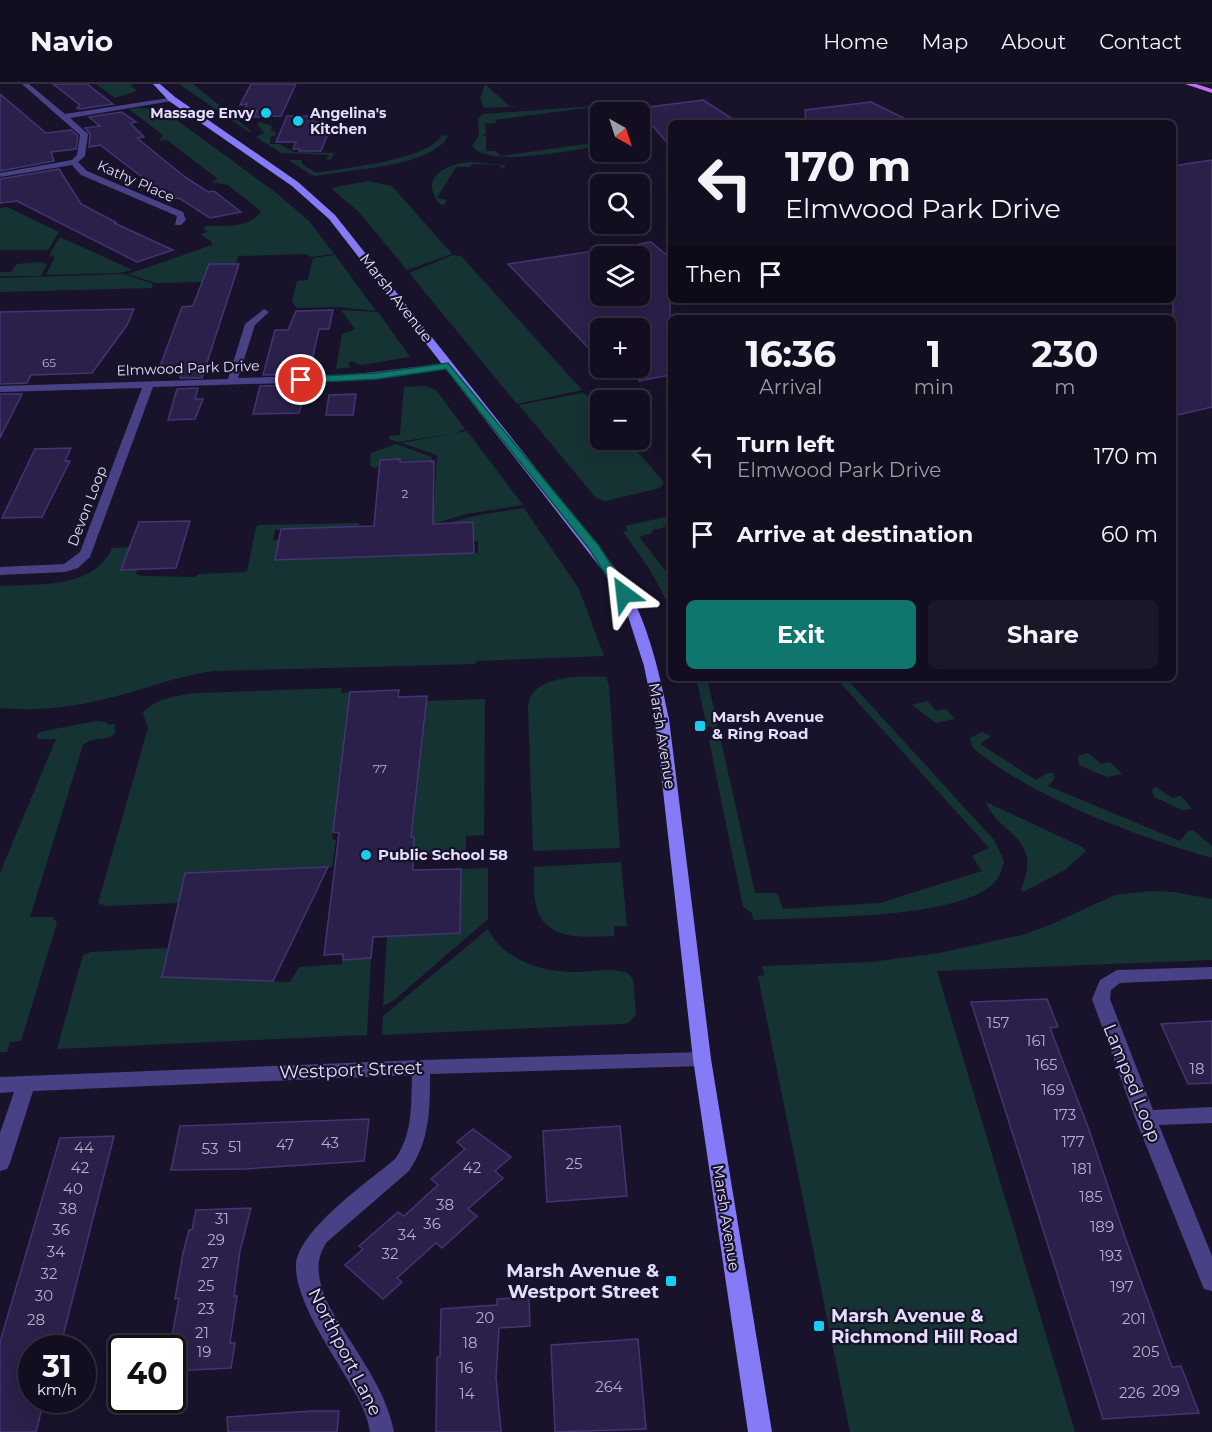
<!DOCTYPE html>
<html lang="en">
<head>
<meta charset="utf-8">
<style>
  :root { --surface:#120e20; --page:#1b1729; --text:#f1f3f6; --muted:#9c9ca5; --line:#312e3e; --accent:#0f766e }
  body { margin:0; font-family:Montserrat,sans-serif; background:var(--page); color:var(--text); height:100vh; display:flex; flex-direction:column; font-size:22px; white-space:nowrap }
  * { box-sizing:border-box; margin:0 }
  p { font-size:20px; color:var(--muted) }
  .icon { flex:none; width:33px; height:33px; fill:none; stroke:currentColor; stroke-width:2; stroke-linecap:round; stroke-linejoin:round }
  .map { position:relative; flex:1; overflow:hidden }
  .side { position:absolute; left:668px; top:231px; width:508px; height:366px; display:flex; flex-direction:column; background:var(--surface); border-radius:9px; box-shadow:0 3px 15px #0003,0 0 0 2px var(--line) }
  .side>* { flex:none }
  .banner { position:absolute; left:668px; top:36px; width:508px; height:183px; border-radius:9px; box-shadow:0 3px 15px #0003,0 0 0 2px var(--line); background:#120e20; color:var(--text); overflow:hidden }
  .needle { width:39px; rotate:141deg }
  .buttons { position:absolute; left:590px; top:18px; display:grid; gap:12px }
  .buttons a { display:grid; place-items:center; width:60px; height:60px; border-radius:9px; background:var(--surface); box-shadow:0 3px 15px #0003,0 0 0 2px var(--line); font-size:30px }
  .speed { position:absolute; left:18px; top:1251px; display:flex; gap:12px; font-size:30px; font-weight:700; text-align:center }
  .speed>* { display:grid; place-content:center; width:78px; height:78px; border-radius:50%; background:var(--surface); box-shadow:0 3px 15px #0003,0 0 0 2px var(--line); line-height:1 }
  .speed small { font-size:15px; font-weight:400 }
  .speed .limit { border:3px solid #111; border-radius:9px; background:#fff; color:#111 }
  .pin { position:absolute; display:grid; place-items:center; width:51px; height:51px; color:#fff; margin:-26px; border:3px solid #fff; border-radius:50%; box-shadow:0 2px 6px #0007 }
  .me { position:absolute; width:66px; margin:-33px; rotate:330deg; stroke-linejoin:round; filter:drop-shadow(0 0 4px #0008) }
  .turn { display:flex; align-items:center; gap:21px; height:126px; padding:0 18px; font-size:27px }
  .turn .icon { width:78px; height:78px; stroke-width:2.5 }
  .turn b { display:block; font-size:42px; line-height:51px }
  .then { display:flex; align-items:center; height:57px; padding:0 18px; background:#0003; gap:12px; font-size:22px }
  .eta { display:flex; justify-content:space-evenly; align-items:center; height:102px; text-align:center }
  .eta b { font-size:36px; font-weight:700; line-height:42px }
  .primary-button { display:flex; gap:12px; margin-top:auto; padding:12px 18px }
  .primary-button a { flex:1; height:69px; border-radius:9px; background:var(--accent); color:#fff; font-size:24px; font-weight:700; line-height:69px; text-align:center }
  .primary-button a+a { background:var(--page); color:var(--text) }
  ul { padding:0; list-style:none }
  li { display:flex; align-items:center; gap:18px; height:78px; padding:0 18px }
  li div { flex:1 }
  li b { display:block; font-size:22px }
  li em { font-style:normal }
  header { display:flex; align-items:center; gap:36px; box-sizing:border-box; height:84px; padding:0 30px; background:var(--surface); border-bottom:2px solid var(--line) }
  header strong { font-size:28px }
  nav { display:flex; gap:33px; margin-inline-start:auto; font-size:21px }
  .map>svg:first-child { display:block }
  .green { fill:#163334 }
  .building { fill:#2b204a; stroke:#443474; stroke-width:1.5 }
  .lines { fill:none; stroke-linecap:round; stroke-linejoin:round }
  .street { fill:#484186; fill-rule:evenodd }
  .secondary { fill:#867bf7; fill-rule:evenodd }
  .primary { fill:#ca6cf6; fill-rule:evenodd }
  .route { fill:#0f766e; stroke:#0a4d48; stroke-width:1.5 }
  .poi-dot { fill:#17cdf0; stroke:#18132a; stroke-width:2 }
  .labels { text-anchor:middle; stroke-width:4.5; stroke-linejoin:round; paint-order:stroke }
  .number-label { font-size:12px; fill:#b5aed0 }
  .far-poi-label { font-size:14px; font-weight:bold; fill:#e3defd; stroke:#18132a; text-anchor:end }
  .far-street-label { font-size:14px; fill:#e3defd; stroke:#18132a }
  .street-label { font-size:15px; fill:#e3defd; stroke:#18132a }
  .poi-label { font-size:15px; font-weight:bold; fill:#e3defd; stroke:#18132a; text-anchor:start }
  .near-number-label { font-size:15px; fill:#b5aed0 }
  .near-street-label { font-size:18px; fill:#e3defd; stroke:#18132a }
  .near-poi-label { font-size:18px; font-weight:bold; fill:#e3defd; stroke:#18132a; text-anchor:end }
</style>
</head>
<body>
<header>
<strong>Navio</strong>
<nav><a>Home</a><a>Map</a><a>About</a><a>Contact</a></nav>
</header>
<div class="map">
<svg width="1212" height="1348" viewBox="0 0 1212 1348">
  <rect width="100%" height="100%" fill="#18132a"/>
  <!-- green -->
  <g class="green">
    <polygon points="96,0 133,0 131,1 137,7 115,14"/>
    <polygon points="179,0 193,0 251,47 249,48"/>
    <polygon points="485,0 509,22 522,22 484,24 480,14"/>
    <path d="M608,21L495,36L496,39H485L486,50L482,51L486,52V67H495L501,72L600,58V62C575,65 488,85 472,62L479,51L478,34L483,30Z"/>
    <path d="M139,24L163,26L275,108L309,137L334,170L311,173L306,170L238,172L236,180H209L202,198L155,199L128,190L212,161V158L200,150L208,148L203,144L206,142C223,142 251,144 261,127L228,101L211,98L218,95L167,56L159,57L163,51L129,25Z"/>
    <polygon points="260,38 272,42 271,46 276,48 275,52 271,52 270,60 279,60 294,68 334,69 331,75 326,76 329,71 281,69 256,53 264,49 257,40"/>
    <path d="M433,50L448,52C432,83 351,85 317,92L311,91L289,76H302V80L316,89C344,84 429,76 442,51Z"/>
    <path d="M471,78L506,81L502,85L500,81L473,80L469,83H456L437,114L447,116L445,120L441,121C417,94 447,79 471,78Z"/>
    <polygon points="368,97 392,102 452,170 407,186 359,128 331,104"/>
    <polygon points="7,123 59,148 48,166 0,166 0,124"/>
    <polygon points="60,153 133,186 119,189 46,191 55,173 49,171"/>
    <polygon points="335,171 376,227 338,223 297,224 292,218 297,197 308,196 313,174"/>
    <polygon points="453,171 461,172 582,306 517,320 409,189"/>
    <polygon points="40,178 47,180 41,192 0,192 0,188 11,188 17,180"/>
    <polygon points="124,190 153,200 152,204 0,208 0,194"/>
    <polygon points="341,226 378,228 410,273 361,281 351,277 348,280 351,283 336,285 342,250 355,245"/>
    <polygon points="426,302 436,306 465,345 456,349 398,358 389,355 389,352 400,351 404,303"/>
    <polygon points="582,309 586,310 600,326 600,356 627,356 664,398 660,404 605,417 596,414 519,321"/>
    <polygon points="467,347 523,421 466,430 433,440 437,371 402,359"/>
    <polygon points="396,360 432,373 432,377 380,376 379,382 374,384 370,381 371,369"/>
    <path d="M524,424L579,505L604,572L476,577L475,580L214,587C175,592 140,607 101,616C67,624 35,627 0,624V502C38,500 94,505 112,464L137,463L135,469H127L122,485H137L136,490L141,492L194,493L199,490L247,488L256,443L259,441L359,439V442L275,446L273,456H279L275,476L478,469V457H473V438L448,439L479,431Z"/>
    <polygon points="670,432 670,442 653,446 652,449 639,453 670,492 670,523 649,484 623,448 628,446 625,442"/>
    <path d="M606,593L609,602L620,764L533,767L528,622C532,590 582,592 606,593Z"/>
    <path d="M696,594H707L755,809H777L783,825L880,819L982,787L972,772L989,764L836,594H846L994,756L1004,777C1002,786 999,795 992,801C952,836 808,833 753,836L752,829L743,823L709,656H713L712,643H707Z"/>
    <path d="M342,604L341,609L350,608L332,755L336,756L332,783L185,788L179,819L106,822L98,819L148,644L143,629C155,614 180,611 197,609Z"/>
    <polygon points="485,615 484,751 466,752 466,770 413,772 414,753 411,753 427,617"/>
    <polygon points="927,617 937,627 946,625 955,635 936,639 912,621"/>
    <path d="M96,637L105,638L109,641L115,640V649C107,658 93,652 83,661L30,833H53L57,839L21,957L10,958L7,968H0V789L56,655H38L37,652L39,648Z"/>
    <path d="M982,648L991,652L980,660L1036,696L1047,689H1053L1055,694L1048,702L1180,757L1188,747L1193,746L1212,762V774C1138,753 1030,713 972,663L970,654Z"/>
    <polygon points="1088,669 1101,680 1110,678 1122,690 1107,693 1079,681 1078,672"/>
    <polygon points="1156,703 1172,714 1181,712 1192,725 1182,726 1154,713 1152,706"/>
    <path d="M986,718L1082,763L1086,767L1065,786L1023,808L1021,805C1044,752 997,750 986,718Z"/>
    <path d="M621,778L627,842H614V852C588,853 547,858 537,825C533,813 534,797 534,783Z"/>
    <polygon points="488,784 488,835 393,917 383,922 387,852 460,849 461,785"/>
    <polygon points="1151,807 1174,808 1212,815 1212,876 937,887 1075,1348 850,1348 758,892 764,891 762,882 872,878 939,869 1022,851 1050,841 1115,811"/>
    <path d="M488,845C502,876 544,889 576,888C592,888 611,883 627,889L633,895L636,931L628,939L620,940L382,951L383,932Z"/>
    <polygon points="168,864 162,893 290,898 299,883 342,880 343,876 371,874 367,951 57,965 83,871 91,868"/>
  </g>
  <!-- building -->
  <g class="building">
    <polygon points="53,0 87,0 113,20 80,25 77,24 80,21"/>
    <polygon points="251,0 296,0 281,32 254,33 257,26 244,26 247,20 240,21"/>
    <polygon points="0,10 46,49 71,46 78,52 76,65 51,68 54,77 0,87"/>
    <polygon points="703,16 739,39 670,39 670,62 650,39 639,39 639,28 626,28 626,26"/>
    <polygon points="871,18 914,39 806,39 805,26"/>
    <polygon points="122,28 136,38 130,39 144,53 137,54 185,93 208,108 214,107 241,128 210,134 179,114 171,115 100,61 89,63 90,50 85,44 100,42 89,33"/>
    <polygon points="287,32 315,32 312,38 325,38 323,45 330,45 321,67 299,67 300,65 293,65 296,58 276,58"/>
    <polygon points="1212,76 1212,323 1173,332 1173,82"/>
    <polygon points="59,85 81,120 117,139 114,139 173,166 137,178 17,117 0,119 0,95"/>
    <polygon points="651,158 670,174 670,291 639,297 639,244 600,244 600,276 508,180 600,166 600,212 639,212 639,160"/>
    <polygon points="209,180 239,180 202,294 180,294 183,284 159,285 182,223 193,222"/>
    <polygon points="134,225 127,241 92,289 31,291 27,299 0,300 0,228"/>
    <polygon points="333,226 329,245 319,245 309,290 263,291 275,246 288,246 296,227"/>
    <polygon points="306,301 299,329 253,330 260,302"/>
    <polygon points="198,304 195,315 203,315 195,335 168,336 177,305"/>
    <polygon points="0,310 22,310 0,354"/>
    <polygon points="356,310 353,331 326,331 329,311"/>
    <polygon points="71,364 65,377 70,377 42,433 2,434 35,365"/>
    <polygon points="400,375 400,378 434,377 433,440 473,438 474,469 275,476 281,445 374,442 380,376"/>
    <polygon points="190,437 176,484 121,486 139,438"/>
    <polygon points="399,606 398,613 427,612 411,753 414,753 413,786 461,785 460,849 373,853 371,874 343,876 343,870 324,871 339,749 333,748 350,608"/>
    <polygon points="328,783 273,897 162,893 185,789"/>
    <polygon points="1047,915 1058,943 1050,944 1088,1043 1126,1156 1172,1283 1181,1282 1199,1329 1103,1335 971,918"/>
    <polygon points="1212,937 1212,999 1188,1000 1161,940"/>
    <polygon points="369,1035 364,1077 244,1085 171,1086 180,1042"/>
    <polygon points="620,1042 627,1112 547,1118 543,1047"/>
    <polygon points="473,1045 511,1073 495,1087 503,1094 468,1125 477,1132 442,1164 436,1159 397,1194 402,1198 383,1215 345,1181 363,1165 359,1162 398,1128 404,1132 438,1101 431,1095 465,1065 457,1058"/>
    <polygon points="114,1052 60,1264 32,1264 32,1316 44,1316 36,1348 0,1348 0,1258 60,1054"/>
    <polygon points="251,1124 240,1167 234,1212 237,1212 230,1259 235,1259 231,1284 172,1287 172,1252 179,1214 175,1215 183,1169 189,1146 192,1146 196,1126"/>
    <polygon points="529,1213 530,1242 499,1244 496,1294 501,1348 436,1348 437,1273 440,1273 441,1225 497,1221 497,1215"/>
    <polygon points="638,1255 646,1345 555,1348 551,1261"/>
    <polygon points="312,1327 339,1327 337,1348 228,1348 227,1333"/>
  </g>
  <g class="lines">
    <!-- street -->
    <g class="street">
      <polygon points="22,0 29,0 65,30 175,13 172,17 70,34 88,50 85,72 78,78 87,87 183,128 186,136 181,141 175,141 177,132 81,91 72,81 0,93 0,89 72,76 77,71 80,51"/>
      <polygon points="264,225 269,228 255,241 238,294 347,291 448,279 453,282 448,285 347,297 153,303 90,473 78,484 65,488 0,491 0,483 64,480 80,468 142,304 0,308 0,302 228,295 245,240"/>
      <polygon points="1212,883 1212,895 1120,899 1111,906 1110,915 1153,1026 1212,1023 1212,1039 1159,1041 1212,1172 1212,1207 1204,1205 1201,1198 1135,1034 1092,915 1100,896 1117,886"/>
      <path d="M702,968L709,970L711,975L709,980L702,982L430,990C430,1026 430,1056 409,1087L327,1158C314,1177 318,1193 325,1214C347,1258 385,1299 394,1348H370C366,1322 350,1301 337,1278C322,1253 295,1211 296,1181C298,1146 368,1098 395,1075C413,1050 411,1021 412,991L33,1007L10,1079L7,1085L0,1087V1049L14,1008L0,1009V993L421,976Z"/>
    </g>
    <!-- secondary -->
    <path class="secondary" d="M153,0H160L175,13L298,98L335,131L618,488C647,533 658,583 669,635L711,975L772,1348H748L693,975L655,635L644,582L627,529L607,492L329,135L292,102L169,17Z"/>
    <!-- primary -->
    <polygon class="primary" points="1185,0 1196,0 1212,5 1212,9"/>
  </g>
  <!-- route -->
  <polygon class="route" points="448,279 599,462 630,510 628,513 620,513 590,466 446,285 377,295 301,299 297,296 301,293 377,289"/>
  <!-- markers -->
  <g class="poi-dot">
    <circle cx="266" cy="29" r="6"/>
    <circle cx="298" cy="37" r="6"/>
    <rect x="694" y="636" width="12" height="12" rx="3"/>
    <circle cx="366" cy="771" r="6"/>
    <rect x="665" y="1191" width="12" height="12" rx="3"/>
    <rect x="813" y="1236" width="12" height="12" rx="3"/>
  </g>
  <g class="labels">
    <!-- number labels -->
    <g class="number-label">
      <text x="49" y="283">65</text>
      <text x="405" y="414">2</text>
      <text x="380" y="689">77</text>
    </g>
    <!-- far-poi labels -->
    <g class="far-poi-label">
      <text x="254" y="34">Massage Envy</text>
      <text x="310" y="34" text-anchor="start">Angelina's<tspan x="310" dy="16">Kitchen</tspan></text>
    </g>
    <!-- far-street labels -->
    <g class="far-street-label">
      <text transform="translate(136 97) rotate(24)" y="5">Kathy Place</text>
      <text transform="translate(188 284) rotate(-2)" y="5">Elmwood Park Drive</text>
      <text transform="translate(87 422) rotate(-69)" y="5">Devon Loop</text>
    </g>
    <!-- street labels -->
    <g class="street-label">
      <text transform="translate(396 214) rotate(52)" y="5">Marsh Avenue</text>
      <text transform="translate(662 652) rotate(81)" y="5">Marsh Avenue</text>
      <text transform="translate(726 1134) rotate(81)" y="5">Marsh Avenue</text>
    </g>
    <!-- poi labels -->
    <g class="poi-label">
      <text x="712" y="638">Marsh Avenue<tspan x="712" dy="17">&amp; Ring Road</tspan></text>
      <text x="378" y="776">Public School 58</text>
    </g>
    <!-- near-number labels -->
    <g class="near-number-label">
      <text x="998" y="944">157</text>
      <text x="1036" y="962">161</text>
      <text x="1046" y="986">165</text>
      <text x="1197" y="990">18</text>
      <text x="1053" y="1011">169</text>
      <text x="1065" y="1036">173</text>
      <text x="1073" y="1063">177</text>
      <text x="330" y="1064">43</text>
      <text x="285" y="1066">47</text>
      <text x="235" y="1068">51</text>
      <text x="84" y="1069">44</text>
      <text x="210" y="1070">53</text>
      <text x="574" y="1085">25</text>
      <text x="80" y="1089">42</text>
      <text x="472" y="1089">42</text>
      <text x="1082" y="1090">181</text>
      <text x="73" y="1110">40</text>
      <text x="1091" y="1118">185</text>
      <text x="445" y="1126">38</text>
      <text x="68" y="1130">38</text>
      <text x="222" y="1140">31</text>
      <text x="432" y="1145">36</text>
      <text x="1102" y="1148">189</text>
      <text x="61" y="1151">36</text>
      <text x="407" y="1156">34</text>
      <text x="216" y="1161">29</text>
      <text x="56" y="1173">34</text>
      <text x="390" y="1175">32</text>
      <text x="1111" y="1177">193</text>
      <text x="210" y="1184">27</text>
      <text x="49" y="1195">32</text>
      <text x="206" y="1207">25</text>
      <text x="1122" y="1208">197</text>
      <text x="44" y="1217">30</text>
      <text x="206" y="1230">23</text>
      <text x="485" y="1239">20</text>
      <text x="1134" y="1240">201</text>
      <text x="36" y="1241">28</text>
      <text x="202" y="1254">21</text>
      <text x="470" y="1264">18</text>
      <text x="204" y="1273">19</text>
      <text x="1146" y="1273">205</text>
      <text x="466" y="1289">16</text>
      <text x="609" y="1308">264</text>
      <text x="1166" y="1312">209</text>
      <text x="1132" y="1314">226</text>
      <text x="467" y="1315">14</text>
    </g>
    <!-- near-street labels -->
    <g class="near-street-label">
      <text transform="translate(351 986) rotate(-2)" y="6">Westport Street</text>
      <text transform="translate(1132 999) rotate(68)" y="6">Lamped Loop</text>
      <text transform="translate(345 1268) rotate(63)" y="6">Northport Lane</text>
    </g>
    <!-- near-poi labels -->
    <g class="near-poi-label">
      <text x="659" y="1193">Marsh Avenue &amp;<tspan x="659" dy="21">Westport Street</tspan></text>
      <text x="831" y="1238" text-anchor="start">Marsh Avenue &amp;<tspan x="831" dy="21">Richmond Hill Road</tspan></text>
    </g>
  </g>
</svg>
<div class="buttons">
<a><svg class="needle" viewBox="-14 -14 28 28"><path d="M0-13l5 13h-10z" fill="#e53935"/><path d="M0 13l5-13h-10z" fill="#9c9ca5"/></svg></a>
<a><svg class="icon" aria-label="search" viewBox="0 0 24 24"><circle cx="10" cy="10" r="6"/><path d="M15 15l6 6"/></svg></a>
<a><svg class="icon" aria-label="layers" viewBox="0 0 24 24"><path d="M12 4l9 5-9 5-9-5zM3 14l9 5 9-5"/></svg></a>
<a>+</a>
<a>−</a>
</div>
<div class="speed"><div>31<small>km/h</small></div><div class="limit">40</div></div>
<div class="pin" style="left:301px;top:296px;background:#d93025"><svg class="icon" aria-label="arrive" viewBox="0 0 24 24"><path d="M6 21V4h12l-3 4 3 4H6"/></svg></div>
<svg class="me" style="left:624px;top:510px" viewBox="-20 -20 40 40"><path d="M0-17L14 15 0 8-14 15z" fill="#0f766e" stroke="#fff" stroke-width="4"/></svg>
<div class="banner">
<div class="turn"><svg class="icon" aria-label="left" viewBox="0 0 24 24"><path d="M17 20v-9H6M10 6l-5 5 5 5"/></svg><div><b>170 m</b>Elmwood Park Drive</div></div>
<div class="then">Then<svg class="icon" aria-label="arrive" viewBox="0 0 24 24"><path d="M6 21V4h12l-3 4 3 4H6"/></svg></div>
</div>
<section class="side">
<div class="eta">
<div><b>16:36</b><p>Arrival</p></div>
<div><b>1</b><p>min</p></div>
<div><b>230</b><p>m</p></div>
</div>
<ul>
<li><svg class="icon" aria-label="left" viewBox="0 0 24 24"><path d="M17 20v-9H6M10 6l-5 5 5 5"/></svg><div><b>Turn left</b><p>Elmwood Park Drive</p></div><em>170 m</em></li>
<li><svg class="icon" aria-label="arrive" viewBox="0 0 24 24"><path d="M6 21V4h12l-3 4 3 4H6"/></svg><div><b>Arrive at destination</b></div><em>60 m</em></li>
</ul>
<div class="primary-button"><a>Exit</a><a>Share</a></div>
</section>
</div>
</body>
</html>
